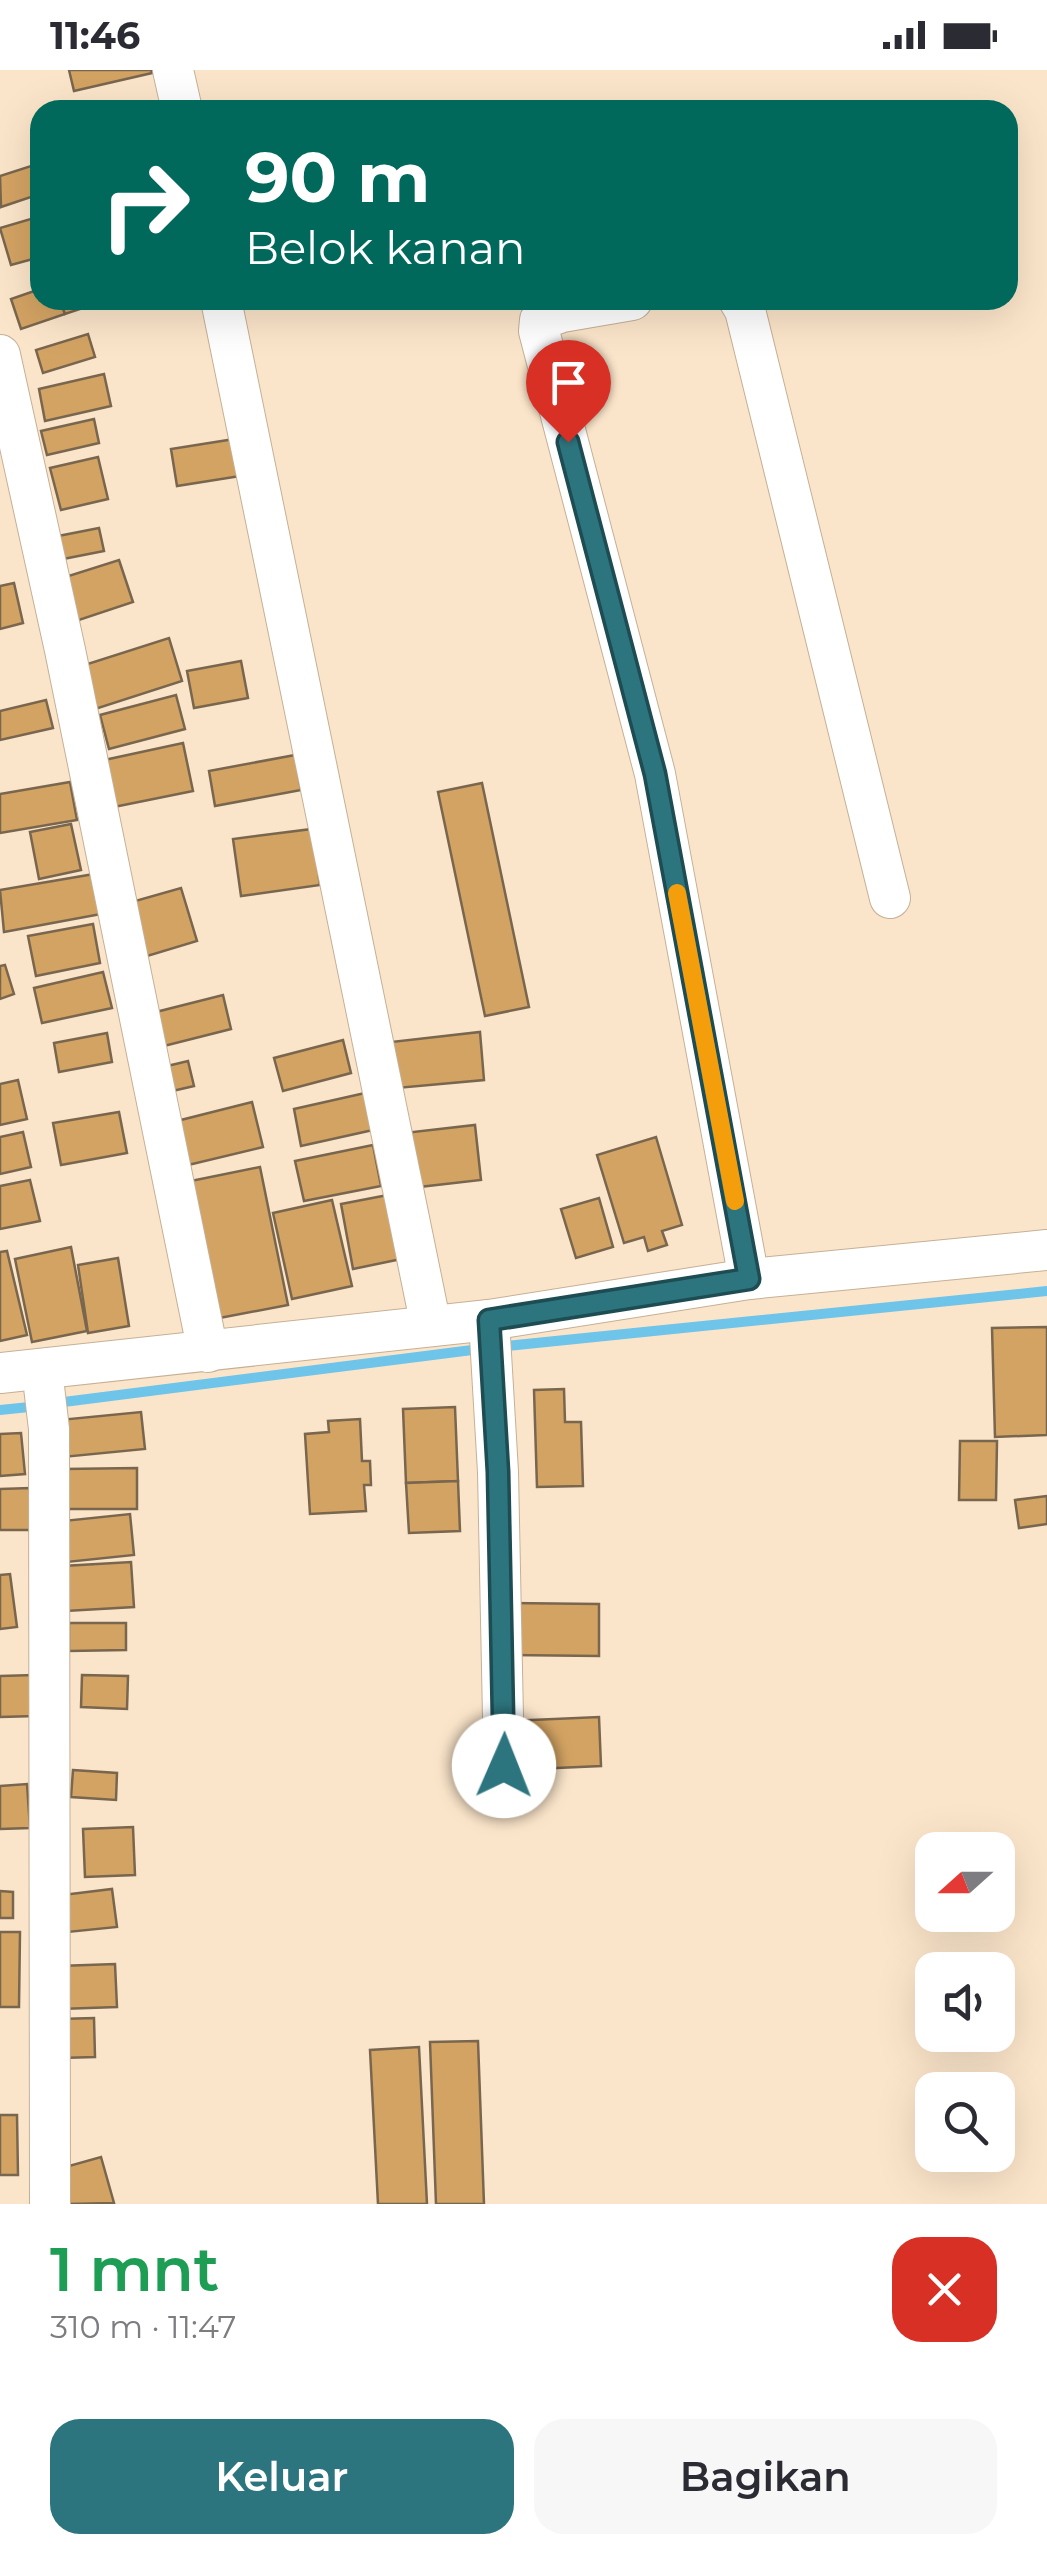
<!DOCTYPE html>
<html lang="id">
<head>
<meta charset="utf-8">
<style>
  :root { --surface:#fff; --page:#f7f7f7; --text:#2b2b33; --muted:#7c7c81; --accent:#2d757e }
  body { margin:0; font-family:Montserrat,sans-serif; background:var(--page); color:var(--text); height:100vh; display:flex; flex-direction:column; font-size:38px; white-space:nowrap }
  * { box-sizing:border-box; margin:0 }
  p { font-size:32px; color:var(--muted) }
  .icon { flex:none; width:55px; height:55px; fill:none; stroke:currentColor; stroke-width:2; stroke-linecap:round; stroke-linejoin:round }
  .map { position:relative; height:2134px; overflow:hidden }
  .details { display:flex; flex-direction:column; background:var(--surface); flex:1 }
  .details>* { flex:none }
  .hud { position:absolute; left:30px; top:30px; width:988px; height:210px; border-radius:30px; box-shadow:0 10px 40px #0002; background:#00695c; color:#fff; overflow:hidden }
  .needle { width:65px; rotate:249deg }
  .tools { position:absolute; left:915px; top:1762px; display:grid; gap:20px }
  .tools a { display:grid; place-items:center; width:100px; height:100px; border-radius:20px; background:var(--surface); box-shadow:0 10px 40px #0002; font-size:50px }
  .pin { position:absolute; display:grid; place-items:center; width:85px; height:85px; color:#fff; margin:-102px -42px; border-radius:50% 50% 50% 0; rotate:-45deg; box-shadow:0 0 10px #0007 }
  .pin .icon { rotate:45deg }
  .me { position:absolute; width:110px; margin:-55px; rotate:1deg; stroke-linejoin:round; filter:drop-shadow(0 0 8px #0008) }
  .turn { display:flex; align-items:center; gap:35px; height:210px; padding:0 50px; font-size:45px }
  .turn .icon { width:130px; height:130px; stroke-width:2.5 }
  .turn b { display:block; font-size:70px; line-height:85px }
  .round { display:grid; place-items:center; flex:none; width:105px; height:105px; border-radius:30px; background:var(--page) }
  .head { display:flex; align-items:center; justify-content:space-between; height:170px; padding:0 50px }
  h1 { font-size:60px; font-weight:600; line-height:75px; color:#1e9e55 }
  .cta { display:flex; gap:20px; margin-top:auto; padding:20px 50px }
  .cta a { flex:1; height:115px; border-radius:30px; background:var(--accent); color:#fff; font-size:40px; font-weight:600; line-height:115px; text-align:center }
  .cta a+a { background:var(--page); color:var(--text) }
  .status { display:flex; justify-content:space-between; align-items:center; height:70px; padding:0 50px; background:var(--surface); direction:ltr }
  .status svg { height:28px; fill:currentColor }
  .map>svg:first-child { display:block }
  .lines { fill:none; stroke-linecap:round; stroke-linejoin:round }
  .stream { stroke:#6fc4ea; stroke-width:10 }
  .building { fill:#d3a363; stroke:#79664e; stroke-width:2.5 }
  .street-casing { stroke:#c5b096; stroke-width:42 }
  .street { stroke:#fff; stroke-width:40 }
  .route-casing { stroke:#1d4c52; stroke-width:25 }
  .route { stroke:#2d757e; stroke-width:18 }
  .slow { stroke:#f59e0b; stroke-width:18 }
</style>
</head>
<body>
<div class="status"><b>11:46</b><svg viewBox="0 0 49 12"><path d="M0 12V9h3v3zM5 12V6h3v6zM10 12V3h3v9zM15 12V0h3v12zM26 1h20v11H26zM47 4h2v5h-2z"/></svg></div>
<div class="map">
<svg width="1047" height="2134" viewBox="0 0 1047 2134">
  <rect width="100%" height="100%" fill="#fbe5ca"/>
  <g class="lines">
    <!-- stream -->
    <g class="stream">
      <polyline points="497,1277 1047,1221"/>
      <polyline points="56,1333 480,1279"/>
      <polyline points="0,1340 39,1336"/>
    </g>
  </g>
  <!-- building -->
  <g class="building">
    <polygon points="69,0 151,0 152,3 74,21"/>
    <polygon points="34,95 40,124 1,137 0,106"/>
    <polygon points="34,148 40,187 11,195 0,158"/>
    <polygon points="40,219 40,230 60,230 65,244 21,259 11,229"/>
    <polygon points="60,230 93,230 95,234 65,244"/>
    <polygon points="88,264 95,287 43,303 36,280"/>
    <polygon points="104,304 111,336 45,351 39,319"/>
    <polygon points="94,349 99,373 47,385 41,361"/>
    <polygon points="247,367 253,404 177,416 171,379"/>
    <polygon points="98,387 108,429 61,440 50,398"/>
    <polygon points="99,458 104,481 53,491 48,468"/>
    <polygon points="119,490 133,532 73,552 59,509"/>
    <polygon points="14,513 23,553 0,559 0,516"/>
    <polygon points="169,568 182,611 89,641 75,598"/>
    <polygon points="241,591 248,628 194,638 187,601"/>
    <polygon points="176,625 185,659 109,679 100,645"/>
    <polygon points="46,630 53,658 0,670 0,641"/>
    <polygon points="183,673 193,721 104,739 95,692"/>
    <polygon points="295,685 301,720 215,736 209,701"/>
    <polygon points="70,712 77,750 0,763 0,724"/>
    <polygon points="482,713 529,937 485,946 438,722"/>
    <polygon points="71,754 81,800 39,809 30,762"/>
    <polygon points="312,759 320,815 241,826 233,769"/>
    <polygon points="94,804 101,844 4,862 0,820"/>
    <polygon points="181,818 197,871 144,887 128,833"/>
    <polygon points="93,854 100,893 36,906 28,866"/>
    <polygon points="5,895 14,924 0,929 0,896"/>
    <polygon points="103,902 112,938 42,953 34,918"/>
    <polygon points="223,925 231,959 164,976 156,942"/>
    <polygon points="480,962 484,1010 397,1018 391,972"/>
    <polygon points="107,963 112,992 59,1002 54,973"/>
    <polygon points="343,970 351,1003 283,1021 274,988"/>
    <polygon points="188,991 194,1016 164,1023 159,998"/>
    <polygon points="18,1010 27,1049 0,1055 0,1014"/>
    <polygon points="365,1023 373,1060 301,1076 294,1039"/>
    <polygon points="252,1032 263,1077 180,1097 169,1053"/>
    <polygon points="119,1042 127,1083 61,1095 53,1053"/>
    <polygon points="475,1055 481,1110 410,1118 404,1063"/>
    <polygon points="23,1062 31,1097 0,1104 0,1067"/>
    <polygon points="656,1067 682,1155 662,1161 667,1175 648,1181 644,1167 624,1173 597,1085"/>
    <polygon points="373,1075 381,1116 304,1131 295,1091"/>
    <polygon points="260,1097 288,1235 209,1250 181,1113"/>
    <polygon points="30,1110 40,1151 0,1159 0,1116"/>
    <polygon points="393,1124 406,1188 353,1199 341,1134"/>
    <polygon points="599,1128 613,1177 576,1188 561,1139"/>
    <polygon points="332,1130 352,1216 292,1229 273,1143"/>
    <polygon points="71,1177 87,1261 32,1272 15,1189"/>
    <polygon points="7,1181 27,1265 0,1271 0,1182"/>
    <polygon points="118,1188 129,1256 88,1263 78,1195"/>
    <polygon points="1047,1257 1047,1365 995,1367 992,1258"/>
    <polygon points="564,1319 565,1352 581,1352 583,1416 537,1417 534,1320"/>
    <polygon points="455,1337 458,1411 406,1413 403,1339"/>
    <polygon points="141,1342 145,1379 63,1387 59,1350"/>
    <polygon points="360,1349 362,1391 370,1391 371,1415 364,1415 366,1441 310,1444 305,1364 329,1362 328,1351"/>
    <polygon points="21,1363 25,1404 0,1406 0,1364"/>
    <polygon points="960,1371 997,1371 996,1430 959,1430"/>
    <polygon points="137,1398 137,1439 64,1439 64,1399"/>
    <polygon points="458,1411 460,1461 409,1463 406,1413"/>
    <polygon points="30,1418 31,1460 0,1460 0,1419"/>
    <polygon points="1047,1426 1047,1454 1019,1458 1015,1430"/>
    <polygon points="130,1444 134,1485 67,1492 63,1451"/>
    <polygon points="131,1492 134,1537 66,1541 63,1496"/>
    <polygon points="10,1504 17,1557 0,1559 0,1505"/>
    <polygon points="506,1533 599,1534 599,1586 506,1585"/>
    <polygon points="69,1553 126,1553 126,1580 69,1581"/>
    <polygon points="34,1605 36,1646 0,1647 0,1606"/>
    <polygon points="82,1605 128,1606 127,1639 81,1637"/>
    <polygon points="599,1647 601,1696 512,1700 509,1651"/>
    <polygon points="73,1700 117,1703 116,1730 71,1727"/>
    <polygon points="27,1714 30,1758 0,1759 0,1716"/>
    <polygon points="133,1757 135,1805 85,1807 83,1759"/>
    <polygon points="112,1819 117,1857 58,1863 54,1826"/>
    <polygon points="0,1821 13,1822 13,1848 0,1848"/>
    <polygon points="0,1862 20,1862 19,1937 0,1937"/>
    <polygon points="115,1894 117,1937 60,1939 59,1896"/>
    <polygon points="94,1948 95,1987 61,1988 59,1949"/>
    <polygon points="478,1971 484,2134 436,2134 430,1972"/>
    <polygon points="419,1977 427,2134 378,2134 370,1980"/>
    <polygon points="0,2045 17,2045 18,2105 0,2105"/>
    <polygon points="101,2087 114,2133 67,2134 58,2099"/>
  </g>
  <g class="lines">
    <!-- street casing -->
    <g class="street-casing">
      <g id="street">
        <polyline points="173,0 182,40"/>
        <polyline points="221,230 431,1256"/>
        <polyline points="632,230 562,242 540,250 539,261 655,704 749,1209"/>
        <polyline points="739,230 745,240 890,828"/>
        <polyline points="0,285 65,580 208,1282"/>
        <polyline points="489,1250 498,1402 504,1697"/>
        <polyline points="42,1300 49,1359 50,2134"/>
        <polyline points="0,1303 489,1250 749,1209 1047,1180"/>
      </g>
    </g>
    <!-- street -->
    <use href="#street" class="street"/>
  </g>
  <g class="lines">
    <!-- route casing -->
    <g class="route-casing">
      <polyline id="route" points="504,1696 498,1402 489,1250 749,1209 655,704 568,372"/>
    </g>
    <!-- route -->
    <use href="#route" class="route"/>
    <!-- slow -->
    <polyline class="slow" points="677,823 735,1131"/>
  </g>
</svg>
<div class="tools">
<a><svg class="needle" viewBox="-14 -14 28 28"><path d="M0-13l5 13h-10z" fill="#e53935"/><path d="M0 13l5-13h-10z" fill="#7c7c81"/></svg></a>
<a><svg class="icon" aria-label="sound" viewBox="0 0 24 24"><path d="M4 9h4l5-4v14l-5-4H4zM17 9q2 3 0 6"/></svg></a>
<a><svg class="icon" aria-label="search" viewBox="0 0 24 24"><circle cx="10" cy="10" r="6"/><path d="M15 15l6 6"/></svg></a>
</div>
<div class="pin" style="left:568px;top:372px;background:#d93025"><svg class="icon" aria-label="arrive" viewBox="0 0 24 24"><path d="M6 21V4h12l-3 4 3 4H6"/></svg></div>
<svg class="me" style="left:504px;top:1696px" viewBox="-20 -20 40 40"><circle r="19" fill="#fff"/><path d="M0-13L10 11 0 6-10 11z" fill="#2d757e"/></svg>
<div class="hud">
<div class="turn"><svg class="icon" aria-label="right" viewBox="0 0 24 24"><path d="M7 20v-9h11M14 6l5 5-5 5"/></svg><div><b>90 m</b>Belok kanan</div></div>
</div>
</div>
<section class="details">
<div class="head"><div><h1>1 mnt</h1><p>310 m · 11:47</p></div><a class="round" style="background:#d93025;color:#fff"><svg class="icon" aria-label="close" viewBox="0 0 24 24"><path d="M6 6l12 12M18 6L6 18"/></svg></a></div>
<div class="cta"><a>Keluar</a><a>Bagikan</a></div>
</section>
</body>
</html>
